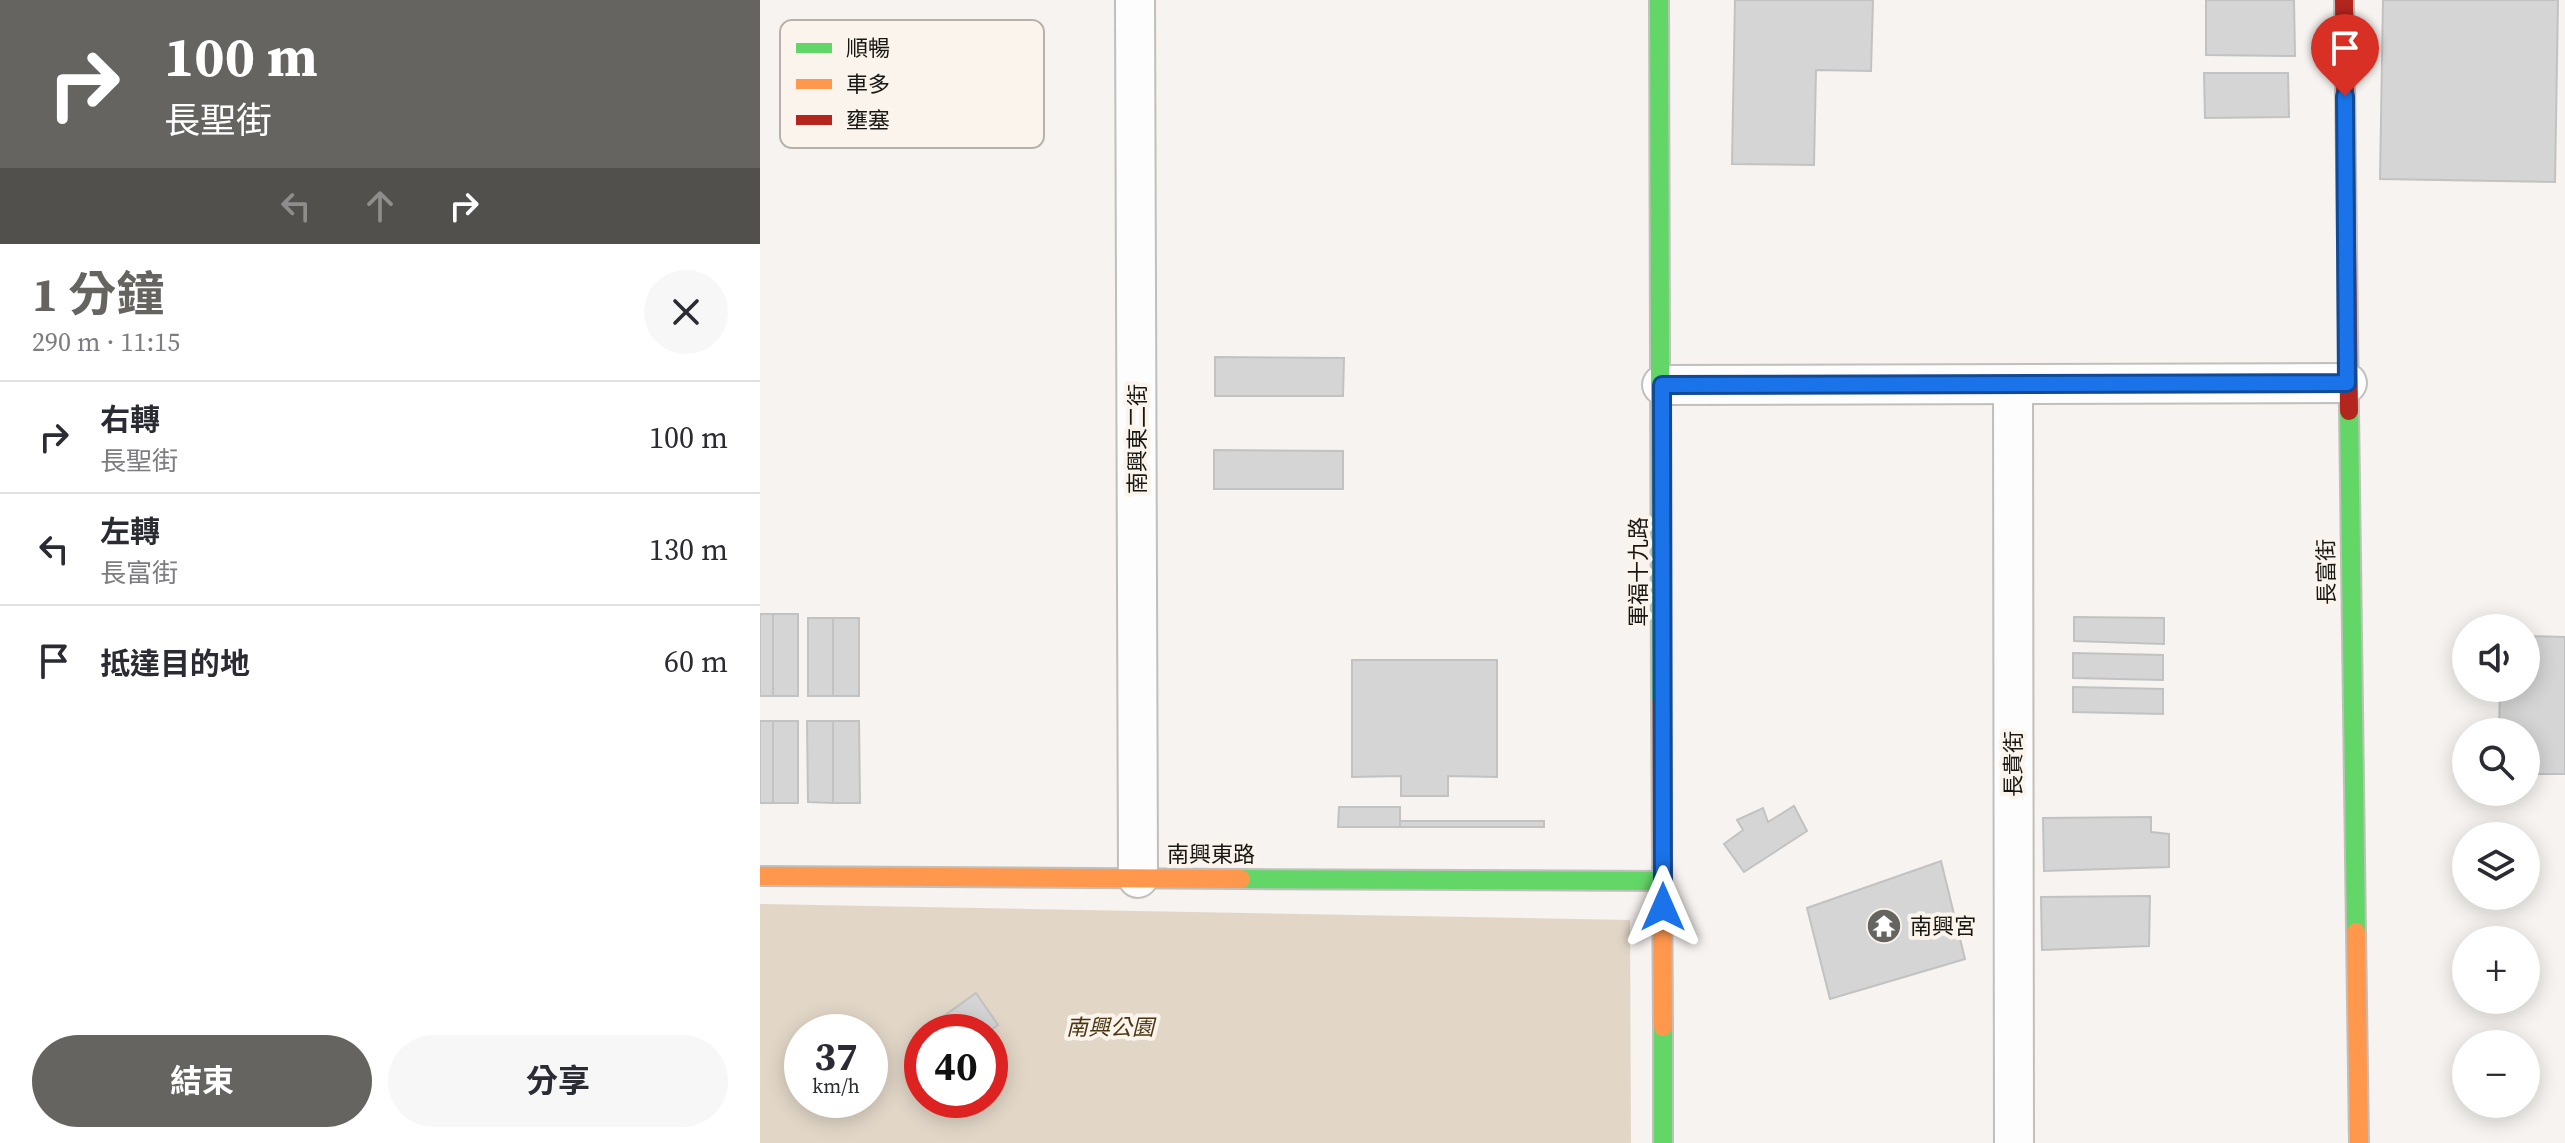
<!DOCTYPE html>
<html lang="zh-TW">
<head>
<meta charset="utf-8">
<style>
  :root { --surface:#fff; --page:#f7f7f7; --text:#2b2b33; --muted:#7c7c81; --line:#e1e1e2; --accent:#666461 }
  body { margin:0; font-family:"Source Serif 4","Noto Sans TC",serif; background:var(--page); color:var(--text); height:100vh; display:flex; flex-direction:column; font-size:30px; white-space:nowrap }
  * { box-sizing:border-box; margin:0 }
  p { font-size:26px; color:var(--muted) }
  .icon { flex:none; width:44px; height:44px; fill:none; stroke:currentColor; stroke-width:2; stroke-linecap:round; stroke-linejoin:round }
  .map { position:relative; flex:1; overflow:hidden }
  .sheet { display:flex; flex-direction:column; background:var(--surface); width:760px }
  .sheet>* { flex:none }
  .top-card { background:#666461; color:#fff; overflow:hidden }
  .controls { position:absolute; left:1692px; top:614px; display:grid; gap:16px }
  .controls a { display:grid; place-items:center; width:88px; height:88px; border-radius:50%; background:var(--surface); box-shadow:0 4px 20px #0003; font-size:40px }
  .speed { position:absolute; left:24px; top:1014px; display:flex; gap:16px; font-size:40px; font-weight:700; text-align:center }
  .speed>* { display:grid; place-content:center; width:104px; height:104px; border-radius:50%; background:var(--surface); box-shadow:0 4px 20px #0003; line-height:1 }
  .speed small { font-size:20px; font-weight:400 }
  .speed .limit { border:12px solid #d22; background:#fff; color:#111 }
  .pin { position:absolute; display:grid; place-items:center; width:68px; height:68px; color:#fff; margin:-82px -34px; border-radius:50% 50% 50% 0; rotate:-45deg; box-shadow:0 0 8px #0007 }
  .pin .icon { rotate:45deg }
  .me { position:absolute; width:88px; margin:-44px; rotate:0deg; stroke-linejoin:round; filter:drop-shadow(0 0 6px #0008) }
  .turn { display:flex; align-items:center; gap:28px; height:168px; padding:0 32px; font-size:36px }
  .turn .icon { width:104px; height:104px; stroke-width:2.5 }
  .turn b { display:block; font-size:56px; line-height:68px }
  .lanes { display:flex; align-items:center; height:76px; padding:0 32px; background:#0003; justify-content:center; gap:40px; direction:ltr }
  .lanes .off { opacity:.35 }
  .round { display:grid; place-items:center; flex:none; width:84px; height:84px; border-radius:42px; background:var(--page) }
  .head { display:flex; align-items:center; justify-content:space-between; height:136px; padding:0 32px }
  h1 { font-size:48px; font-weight:700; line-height:60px; color:var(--accent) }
  .button { display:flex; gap:16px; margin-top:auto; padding:16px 32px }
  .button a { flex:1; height:92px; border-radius:48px; background:var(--accent); color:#fff; font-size:32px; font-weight:700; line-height:92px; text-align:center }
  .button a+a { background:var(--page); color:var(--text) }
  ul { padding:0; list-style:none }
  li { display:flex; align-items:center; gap:24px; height:112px; padding:0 32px; border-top:2px solid var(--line) }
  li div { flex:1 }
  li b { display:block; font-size:30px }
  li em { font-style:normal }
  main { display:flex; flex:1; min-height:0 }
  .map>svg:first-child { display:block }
  .green { fill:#e2d7c7; fill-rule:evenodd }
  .building { fill:#d4d5d4; stroke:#c1c2c1; stroke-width:2 }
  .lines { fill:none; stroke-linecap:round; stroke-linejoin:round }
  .street-casing { stroke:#c1bfbc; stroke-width:42 }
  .fast-casing { stroke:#c1bfbc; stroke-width:22 }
  .slow-casing { stroke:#c1bfbc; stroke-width:22 }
  .jam-casing { stroke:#c1bfbc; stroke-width:22 }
  .street { stroke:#fefdfd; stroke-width:38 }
  .fast { stroke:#63d668; stroke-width:18 }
  .slow { stroke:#ff974d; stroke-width:18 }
  .jam { stroke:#b3261e; stroke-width:18 }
  .route-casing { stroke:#114b97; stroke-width:20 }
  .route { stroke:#1a73e8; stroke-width:14 }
  .labels { text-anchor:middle; stroke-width:8; stroke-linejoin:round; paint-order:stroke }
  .street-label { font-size:22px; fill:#191714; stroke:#faf4ec }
  .poi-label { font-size:22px; fill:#191714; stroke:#faf4ec; text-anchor:start }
  .park-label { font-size:22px; font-style:italic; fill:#4a3612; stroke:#faf4ec }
  .key { fill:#faf4ec; stroke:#b6b2ab; stroke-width:2 }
  .key-label { font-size:22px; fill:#191714 }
</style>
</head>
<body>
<main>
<section class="sheet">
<div class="top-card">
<div class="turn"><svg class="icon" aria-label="right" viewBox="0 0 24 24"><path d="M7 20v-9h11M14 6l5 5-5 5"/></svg><div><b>100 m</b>長聖街</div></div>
<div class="lanes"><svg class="icon off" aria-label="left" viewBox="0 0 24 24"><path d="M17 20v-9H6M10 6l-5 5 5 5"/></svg><svg class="icon off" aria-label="ahead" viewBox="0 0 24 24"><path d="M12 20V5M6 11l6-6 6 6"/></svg><svg class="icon" aria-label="right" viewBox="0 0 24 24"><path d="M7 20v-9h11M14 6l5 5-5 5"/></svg></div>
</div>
<div class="head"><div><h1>1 分鐘</h1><p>290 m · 11:15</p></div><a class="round"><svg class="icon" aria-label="close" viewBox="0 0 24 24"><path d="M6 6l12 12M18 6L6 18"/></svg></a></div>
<ul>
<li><svg class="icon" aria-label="right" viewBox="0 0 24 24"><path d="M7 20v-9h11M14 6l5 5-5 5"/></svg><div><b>右轉</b><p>長聖街</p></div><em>100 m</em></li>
<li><svg class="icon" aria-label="left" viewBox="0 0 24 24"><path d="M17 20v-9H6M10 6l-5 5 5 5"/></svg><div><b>左轉</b><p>長富街</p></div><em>130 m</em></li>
<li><svg class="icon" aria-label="arrive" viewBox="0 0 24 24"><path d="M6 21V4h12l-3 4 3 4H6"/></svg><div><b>抵達目的地</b></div><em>60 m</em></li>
</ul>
<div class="button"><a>結束</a><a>分享</a></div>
</section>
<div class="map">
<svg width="1805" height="1143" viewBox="0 0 1805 1143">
  <rect width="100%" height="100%" fill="#f6f3f0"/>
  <!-- green -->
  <path class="green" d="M0,904L870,920L871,1143H0ZM42,1032H110V1100H42ZM162,1032H230V1100H162Z"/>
  <!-- building -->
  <g class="building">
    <polygon points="975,0 1113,0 1111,71 1056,70 1054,165 972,164"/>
    <polygon points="1446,0 1534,0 1535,56 1446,55"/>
    <polygon points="1623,0 1798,0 1795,182 1620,179"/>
    <polygon points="1444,73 1528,73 1529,117 1445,118"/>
    <polygon points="455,357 584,358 583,396 455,396"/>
    <polygon points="454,450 583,451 583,489 454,489"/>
    <rect x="0" y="614" width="13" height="82"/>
    <rect x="13" y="614" width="25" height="82"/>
    <polygon points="1314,617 1404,618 1404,644 1314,641"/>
    <rect x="48" y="618" width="25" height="78"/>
    <rect x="73" y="618" width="26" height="78"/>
    <polygon points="1766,636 1805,637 1805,774 1766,774 1766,732 1739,732 1740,688 1766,688"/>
    <polygon points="1313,653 1403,655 1403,680 1313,678"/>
    <polygon points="592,660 737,660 737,777 688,776 688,796 641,796 641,776 592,777"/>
    <polygon points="1313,687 1403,689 1403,714 1313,712"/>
    <rect x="0" y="721" width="13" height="82"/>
    <rect x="13" y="721" width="25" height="82"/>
    <polygon points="47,721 73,721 73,803 48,802"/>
    <polygon points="73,721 99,721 100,803 73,803"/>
    <polygon points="1034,806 1047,831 984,872 964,844 983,830 977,820 1003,808 1008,822"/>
    <polygon points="579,807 640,807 640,827 578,827"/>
    <polygon points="1391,817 1391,832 1409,834 1409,867 1284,871 1283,818"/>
    <rect x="640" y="821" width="144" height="6"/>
    <polygon points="1181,861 1205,959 1070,999 1047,908"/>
    <polygon points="1390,896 1389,946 1282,950 1281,897"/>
    <polygon points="216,993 238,1025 228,1032 174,1032 170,1026"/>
  </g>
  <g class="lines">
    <!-- street casing -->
    <g class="street-casing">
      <g id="street">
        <polyline points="375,0 378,878"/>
        <polyline points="902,385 1587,383"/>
        <polyline points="1253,385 1254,1143"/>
      </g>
    </g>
    <!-- fast casing -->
    <g class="fast-casing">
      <g id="fast">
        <polyline points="899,0 901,703"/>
        <polyline points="1589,411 1596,932"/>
        <polyline points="481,879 902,881"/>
        <polyline points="903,1027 903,1143"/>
      </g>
    </g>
    <!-- slow casing -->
    <g class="slow-casing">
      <g id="slow">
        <polyline points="901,703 903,1027"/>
        <polyline points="0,876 481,879"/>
        <polyline points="1596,932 1599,1143"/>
      </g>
    </g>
    <!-- jam casing -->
    <g class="jam-casing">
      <polyline id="jam" points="1584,0 1589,411"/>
    </g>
    <!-- street -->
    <use href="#street" class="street"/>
    <!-- fast -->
    <use href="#fast" class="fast"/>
    <!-- slow -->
    <use href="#slow" class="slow"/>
    <!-- jam -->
    <use href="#jam" class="jam"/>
  </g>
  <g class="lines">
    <!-- route casing -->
    <g class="route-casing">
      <polyline id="route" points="903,907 902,385 1587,383 1585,96"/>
    </g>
    <!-- route -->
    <use href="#route" class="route"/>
  </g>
  <!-- icons -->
  <defs>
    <g id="temple-disc" transform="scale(1.8)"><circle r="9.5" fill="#666461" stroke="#faf4ec"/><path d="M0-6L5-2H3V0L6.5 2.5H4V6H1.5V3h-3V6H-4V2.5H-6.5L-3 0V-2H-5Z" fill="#fff"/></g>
  </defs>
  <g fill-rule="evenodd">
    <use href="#temple-disc" x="1124" y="926"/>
  </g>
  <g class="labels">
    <!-- street labels -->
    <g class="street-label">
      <text transform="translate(377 439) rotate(-90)" y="8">南興東二街</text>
      <text transform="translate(878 572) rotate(-90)" y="8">軍福十九路</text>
      <text transform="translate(1566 572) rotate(-91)" y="8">長富街</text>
      <text transform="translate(1253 764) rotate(-90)" y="8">長貴街</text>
      <text x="451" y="862">南興東路</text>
    </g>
    <!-- poi labels -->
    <g class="poi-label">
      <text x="1150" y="934">南興宮</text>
    </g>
    <!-- park labels -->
    <g class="park-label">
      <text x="350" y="1035">南興公園</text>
    </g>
  </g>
  <!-- legend -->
  <rect x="20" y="20" width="264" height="128" rx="12" class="key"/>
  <rect x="36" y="43" width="36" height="10" fill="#63d668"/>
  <rect x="36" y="79" width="36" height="10" fill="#ff974d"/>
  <rect x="36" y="115" width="36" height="10" fill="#b3261e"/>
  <g class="key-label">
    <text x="86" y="56">順暢</text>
    <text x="86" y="92">車多</text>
    <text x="86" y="128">壅塞</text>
  </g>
</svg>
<div class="controls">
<a><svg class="icon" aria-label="sound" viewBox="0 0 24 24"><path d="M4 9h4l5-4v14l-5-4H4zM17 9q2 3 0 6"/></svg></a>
<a><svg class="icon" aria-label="search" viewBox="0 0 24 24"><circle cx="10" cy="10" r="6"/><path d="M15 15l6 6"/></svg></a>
<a><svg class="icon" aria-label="layers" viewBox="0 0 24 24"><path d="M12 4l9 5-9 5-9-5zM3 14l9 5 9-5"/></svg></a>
<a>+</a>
<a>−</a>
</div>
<div class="speed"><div>37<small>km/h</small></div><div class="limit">40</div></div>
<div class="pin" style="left:1585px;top:96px;background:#d93025"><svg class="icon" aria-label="arrive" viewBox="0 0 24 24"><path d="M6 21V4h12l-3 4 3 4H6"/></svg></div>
<svg class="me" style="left:903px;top:907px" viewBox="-20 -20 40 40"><path d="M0-17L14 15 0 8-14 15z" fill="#1a73e8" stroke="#fff" stroke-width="4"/></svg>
</div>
</main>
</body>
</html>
